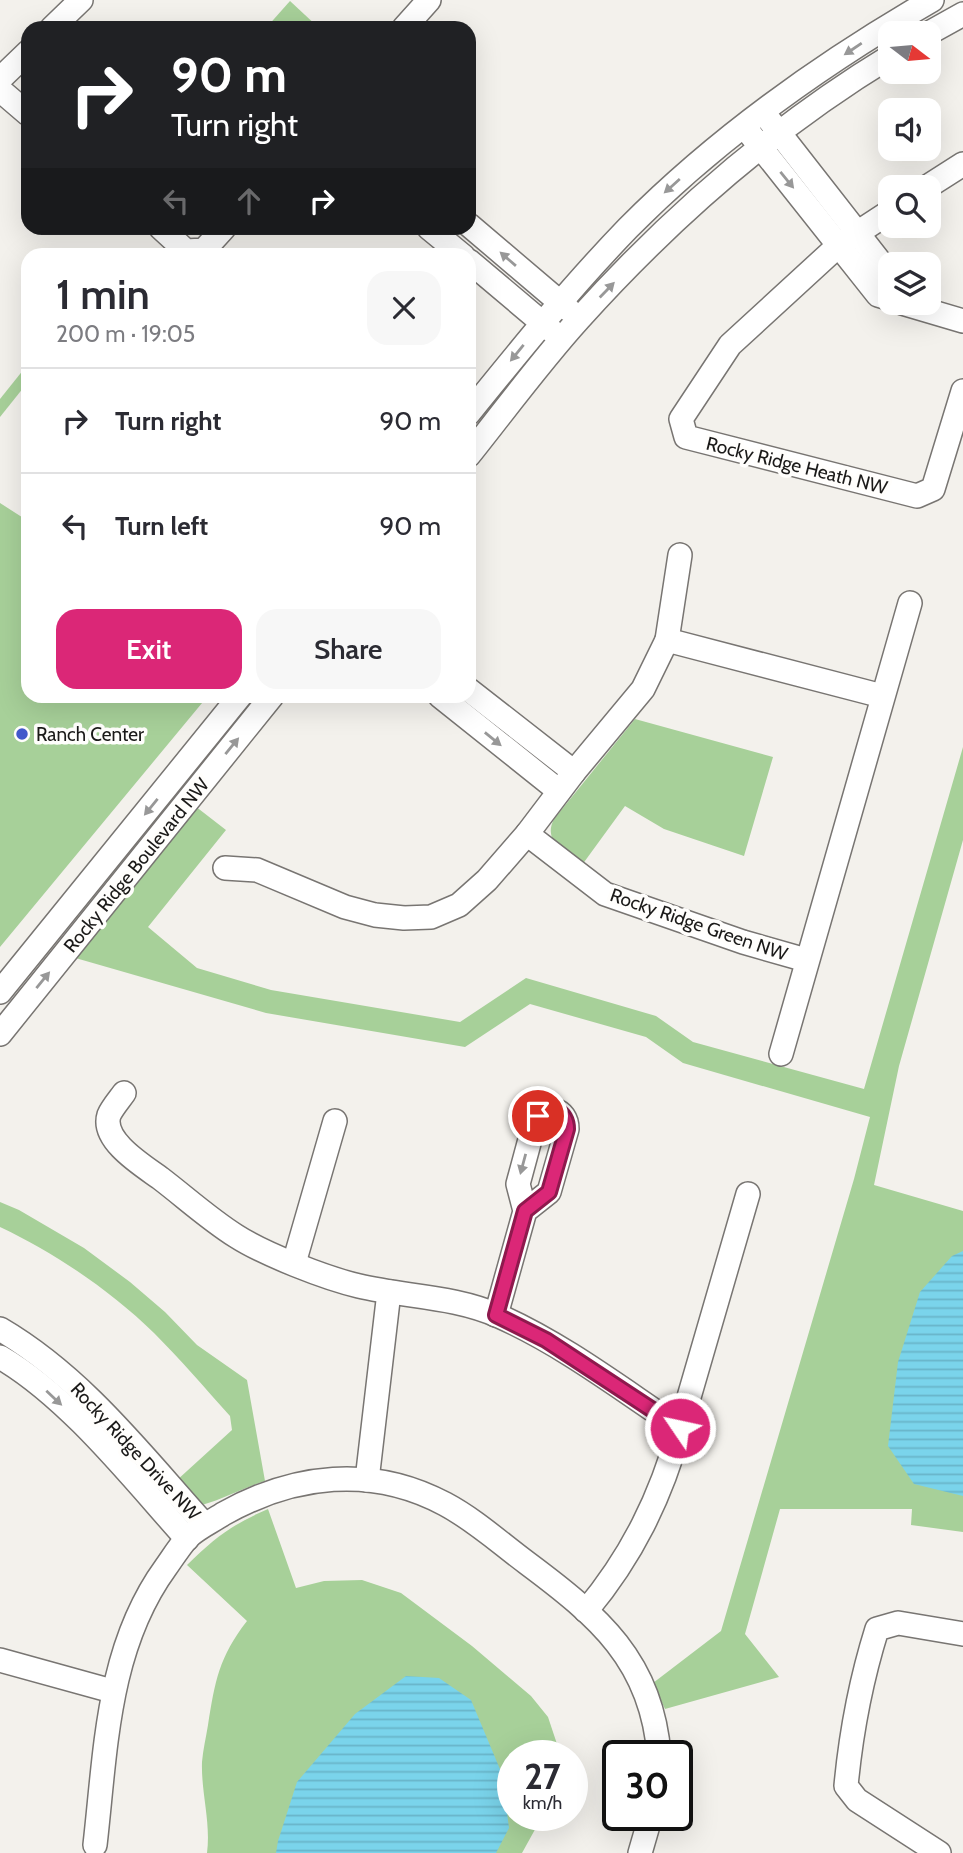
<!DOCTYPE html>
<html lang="en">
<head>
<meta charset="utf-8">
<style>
  :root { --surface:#fff; --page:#f7f7f7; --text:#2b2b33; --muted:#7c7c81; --line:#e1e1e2; --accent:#db2777 }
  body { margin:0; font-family:Cabin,sans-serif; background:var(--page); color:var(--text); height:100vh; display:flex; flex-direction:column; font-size:26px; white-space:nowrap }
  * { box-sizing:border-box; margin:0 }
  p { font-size:23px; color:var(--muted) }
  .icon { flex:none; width:38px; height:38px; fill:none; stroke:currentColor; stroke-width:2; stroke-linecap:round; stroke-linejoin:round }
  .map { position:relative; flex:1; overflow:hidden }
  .side { position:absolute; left:21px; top:248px; width:455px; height:455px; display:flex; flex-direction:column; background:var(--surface); border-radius:21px; box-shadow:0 7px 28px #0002 }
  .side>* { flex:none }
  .guide { position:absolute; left:21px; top:21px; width:455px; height:214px; border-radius:21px; box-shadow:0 7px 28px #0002; background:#202124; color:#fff; overflow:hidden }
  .needle { width:46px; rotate:106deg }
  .controls { position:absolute; left:878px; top:21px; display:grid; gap:14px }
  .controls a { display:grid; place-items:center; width:63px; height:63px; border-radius:14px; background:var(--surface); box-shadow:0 7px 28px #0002; font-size:35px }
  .speed { position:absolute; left:497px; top:1740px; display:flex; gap:14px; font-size:35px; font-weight:700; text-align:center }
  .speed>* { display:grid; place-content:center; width:91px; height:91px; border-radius:50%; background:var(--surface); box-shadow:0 7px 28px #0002; line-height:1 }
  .speed small { font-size:18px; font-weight:400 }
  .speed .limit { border:4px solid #111; border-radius:10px; background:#fff; color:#111 }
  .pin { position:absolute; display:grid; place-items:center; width:60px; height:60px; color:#fff; margin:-30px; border:4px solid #fff; border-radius:50%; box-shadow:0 2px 7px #0007 }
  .me { position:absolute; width:77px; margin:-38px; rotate:304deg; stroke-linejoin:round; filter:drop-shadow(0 0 5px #0008) }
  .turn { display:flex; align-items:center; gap:24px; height:147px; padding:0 35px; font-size:32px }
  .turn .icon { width:91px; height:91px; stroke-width:2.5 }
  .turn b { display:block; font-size:49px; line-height:60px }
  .lanes { display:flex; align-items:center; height:66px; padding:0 35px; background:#0003; justify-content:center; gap:35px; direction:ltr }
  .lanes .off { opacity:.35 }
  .round { display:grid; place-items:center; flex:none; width:74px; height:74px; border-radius:21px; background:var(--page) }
  .overview { display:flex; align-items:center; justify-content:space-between; height:119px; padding:0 35px }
  h1 { font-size:42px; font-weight:600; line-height:52px }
  .action { display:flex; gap:14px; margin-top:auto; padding:14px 35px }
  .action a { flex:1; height:80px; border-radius:21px; background:var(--accent); color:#fff; font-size:28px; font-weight:600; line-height:80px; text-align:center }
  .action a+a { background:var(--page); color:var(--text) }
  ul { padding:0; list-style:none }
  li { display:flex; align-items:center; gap:21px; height:105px; padding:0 35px; border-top:2px solid var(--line) }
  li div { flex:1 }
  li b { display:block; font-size:26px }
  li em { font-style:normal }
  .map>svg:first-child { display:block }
  .park { fill:#a7d099 }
  .water { fill:url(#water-rules) }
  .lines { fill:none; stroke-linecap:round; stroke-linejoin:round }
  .minor-casing { stroke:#787572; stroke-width:26 }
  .minor { stroke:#fff; stroke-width:23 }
  .oneway { fill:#989898 }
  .route-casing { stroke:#8e194d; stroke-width:18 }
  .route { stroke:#db2777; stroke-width:12 }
  .poi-dot { fill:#4258cb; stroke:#fffefc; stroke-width:2.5 }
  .labels { text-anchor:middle; stroke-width:7; stroke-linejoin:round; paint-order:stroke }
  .street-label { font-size:19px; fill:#1b1a19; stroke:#fffefc }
  .poi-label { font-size:19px; fill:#1b1a19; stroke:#fffefc; text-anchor:start }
</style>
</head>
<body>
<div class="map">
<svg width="963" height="1853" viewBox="0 0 963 1853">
  <defs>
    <pattern id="water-rules" width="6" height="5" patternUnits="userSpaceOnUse" patternTransform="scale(1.75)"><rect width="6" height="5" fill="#7ad4eb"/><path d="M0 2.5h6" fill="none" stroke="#69b5c9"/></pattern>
  </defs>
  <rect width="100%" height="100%" fill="#f3f1ec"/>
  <!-- park -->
  <g class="park">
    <polygon points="290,1 319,28 266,28"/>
    <polygon points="28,364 28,382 0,417 0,399"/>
    <polygon points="0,503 28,521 28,696 207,697 0,947"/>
    <path d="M635,719L773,757L744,856L664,829L625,806L582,865C566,852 542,842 554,819Z"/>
    <polygon points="963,747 963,840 899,1066 874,1185 963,1211 963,1532 911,1525 912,1509 780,1509 745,1634 779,1677 665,1709 653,1683 721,1631 854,1179 870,1117 683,1063 646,1037 530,1004 465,1047 266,1013 72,957 195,806 226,830 148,927 197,968 271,990 460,1022 526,978 656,1016 693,1042 864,1089"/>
    <path d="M0,1202L19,1210L84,1248L130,1282L165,1312L197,1345L247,1380L265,1481C243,1488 224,1499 202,1505L176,1481L232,1430L230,1416C205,1388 180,1359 154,1333C110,1290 55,1253 0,1227Z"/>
    <path d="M268,1509L296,1588L324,1581L362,1580L401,1593L472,1646L531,1696L548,1717L557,1744L558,1755H513V1815H543L522,1853H207C211,1822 201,1793 202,1762C203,1750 206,1737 208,1725C215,1681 219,1657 247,1621L187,1565C216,1537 231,1525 268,1509Z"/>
  </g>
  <!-- water -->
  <g class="water">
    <polygon points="963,1251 963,1496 914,1484 888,1446 898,1362 920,1292 952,1256"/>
    <polygon points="406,1676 439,1678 471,1700 502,1774 509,1828 496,1853 276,1853 278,1841 297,1782 355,1714"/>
  </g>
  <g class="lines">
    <!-- minor casing -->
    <g class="minor-casing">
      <g id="minor">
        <polyline points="52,28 81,0"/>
        <polyline points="404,28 429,0"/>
        <polyline points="929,33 963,14"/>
        <polyline points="0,79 28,52"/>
        <polyline points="0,90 28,114"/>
        <polyline points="770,121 891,276"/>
        <polyline points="751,135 878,295 891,299"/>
        <polyline points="927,187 963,164"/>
        <polyline points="891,211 839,245 730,345 681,419 686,437 917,496 933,489 963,391"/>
        <polyline points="469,225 569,310"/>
        <polyline points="161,228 186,251 204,250 224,228"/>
        <polyline points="429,228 463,256"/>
        <polyline points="469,261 552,331"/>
        <polyline points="902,303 963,321"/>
        <path d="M469,413C520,350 571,287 628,228C716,139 823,63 932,0"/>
        <path d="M469,455C505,410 540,362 579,319C670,218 774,127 891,56"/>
        <polyline points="667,640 680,555"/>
        <polyline points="469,690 574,772"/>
        <polyline points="440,696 559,791"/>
        <polyline points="527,834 605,894 743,942 806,960"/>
        <polyline points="225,868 257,870 345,907 375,915 404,918 431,917 459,905 487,880 527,834 574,772 643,689 667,640 882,696"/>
        <polyline points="0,992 240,696"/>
        <polyline points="0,1034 272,696"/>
        <polyline points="781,1054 910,603"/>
        <path d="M124,1093C119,1100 112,1108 109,1115C101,1140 142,1165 160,1178C185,1197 209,1219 236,1236C264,1254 325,1278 359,1286C405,1297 454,1296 499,1316C564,1345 621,1389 680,1428C661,1497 632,1556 586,1611"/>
        <polyline points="294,1263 335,1121"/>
        <path d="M496,1315L525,1211L518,1184L535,1121C545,1103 567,1108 567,1129L549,1192L525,1211"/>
        <path d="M0,1329C82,1377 141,1454 204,1524"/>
        <path d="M0,1357C69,1397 133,1479 187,1539"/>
        <polyline points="680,1428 748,1194"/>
        <polyline points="367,1480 389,1292"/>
        <polyline points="0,1660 112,1691"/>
        <path d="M95,1845C106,1749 107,1648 166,1567C173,1557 180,1546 188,1537C199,1527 211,1522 223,1514C294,1474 372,1465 445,1504C475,1520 500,1543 527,1563C598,1616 652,1661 659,1755"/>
        <polyline points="640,1853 651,1815"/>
        <path d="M939,1853L857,1800L846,1786C851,1733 861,1680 877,1629L898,1623L963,1634"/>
      </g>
    </g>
    <!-- minor -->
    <use href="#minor" class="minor"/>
  </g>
  <!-- one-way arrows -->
  <defs><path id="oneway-solid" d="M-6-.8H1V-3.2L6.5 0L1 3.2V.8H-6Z" transform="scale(1.75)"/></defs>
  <g class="oneway">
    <use href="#oneway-solid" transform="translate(853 49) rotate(146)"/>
    <use href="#oneway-solid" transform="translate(787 180) rotate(51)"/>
    <use href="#oneway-solid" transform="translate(672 186) rotate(138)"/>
    <use href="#oneway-solid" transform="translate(508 259) rotate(-139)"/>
    <use href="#oneway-solid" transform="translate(607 290) rotate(-46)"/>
    <use href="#oneway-solid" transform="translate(517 353) rotate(129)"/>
    <use href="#oneway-solid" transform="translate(493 739) rotate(39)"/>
    <use href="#oneway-solid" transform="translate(232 746) rotate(-51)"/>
    <use href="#oneway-solid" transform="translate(151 807) rotate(129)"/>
    <use href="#oneway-solid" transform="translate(43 980) rotate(-51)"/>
    <use href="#oneway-solid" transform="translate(523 1164) rotate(105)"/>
    <use href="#oneway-solid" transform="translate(54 1398) rotate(43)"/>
  </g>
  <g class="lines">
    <!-- route casing -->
    <g class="route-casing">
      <path id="route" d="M538,1116C551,1104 567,1111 567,1129L549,1192L525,1211L496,1315L546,1340L680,1428"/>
    </g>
    <!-- route -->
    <use href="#route" class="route"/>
  </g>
  <!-- markers -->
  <circle class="poi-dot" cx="22" cy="734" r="7"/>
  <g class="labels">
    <!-- street labels -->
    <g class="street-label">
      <text transform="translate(797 465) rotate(14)" y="7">Rocky Ridge Heath NW</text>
      <text transform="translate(136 865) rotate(-51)" y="7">Rocky Ridge Boulevard NW</text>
      <text transform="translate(699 924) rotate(19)" y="7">Rocky Ridge Green NW</text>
      <text transform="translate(136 1451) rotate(47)" y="7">Rocky Ridge Drive NW</text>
    </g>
    <!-- poi labels -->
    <g class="poi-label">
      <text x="36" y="741">Ranch Center</text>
    </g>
  </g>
</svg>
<div class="controls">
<a><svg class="needle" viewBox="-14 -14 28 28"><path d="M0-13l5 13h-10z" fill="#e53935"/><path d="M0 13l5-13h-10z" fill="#7c7c81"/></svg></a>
<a><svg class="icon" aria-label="sound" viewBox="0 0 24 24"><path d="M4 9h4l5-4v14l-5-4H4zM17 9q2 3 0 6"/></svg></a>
<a><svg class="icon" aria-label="search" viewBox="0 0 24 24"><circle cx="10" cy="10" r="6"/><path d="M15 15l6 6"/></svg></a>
<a><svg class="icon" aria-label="layers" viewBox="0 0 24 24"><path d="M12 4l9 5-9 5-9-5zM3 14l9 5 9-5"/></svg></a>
</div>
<div class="speed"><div>27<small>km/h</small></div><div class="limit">30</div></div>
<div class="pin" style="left:538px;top:1116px;background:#d93025"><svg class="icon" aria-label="arrive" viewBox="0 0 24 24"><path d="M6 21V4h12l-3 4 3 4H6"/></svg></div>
<svg class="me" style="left:680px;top:1428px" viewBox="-20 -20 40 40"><circle r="17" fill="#db2777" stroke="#fff" stroke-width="3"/><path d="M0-11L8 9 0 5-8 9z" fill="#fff"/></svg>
<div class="guide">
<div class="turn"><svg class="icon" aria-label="right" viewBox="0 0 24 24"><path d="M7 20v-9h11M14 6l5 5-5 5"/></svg><div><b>90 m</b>Turn right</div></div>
<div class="lanes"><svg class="icon off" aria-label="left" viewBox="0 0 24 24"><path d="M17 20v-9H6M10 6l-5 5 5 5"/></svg><svg class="icon off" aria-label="ahead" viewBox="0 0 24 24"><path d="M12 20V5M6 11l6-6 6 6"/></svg><svg class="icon" aria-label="right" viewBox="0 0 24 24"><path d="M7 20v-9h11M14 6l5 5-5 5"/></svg></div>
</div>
<section class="side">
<div class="overview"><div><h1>1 min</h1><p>200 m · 19:05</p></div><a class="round"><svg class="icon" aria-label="close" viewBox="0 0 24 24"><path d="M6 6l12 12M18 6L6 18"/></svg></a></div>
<ul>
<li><svg class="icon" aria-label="right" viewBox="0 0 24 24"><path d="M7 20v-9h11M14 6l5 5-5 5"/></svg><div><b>Turn right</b></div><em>90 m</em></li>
<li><svg class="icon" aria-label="left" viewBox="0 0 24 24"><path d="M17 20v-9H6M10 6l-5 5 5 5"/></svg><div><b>Turn left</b></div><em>90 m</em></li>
</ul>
<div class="action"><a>Exit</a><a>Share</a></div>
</section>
</div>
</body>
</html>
